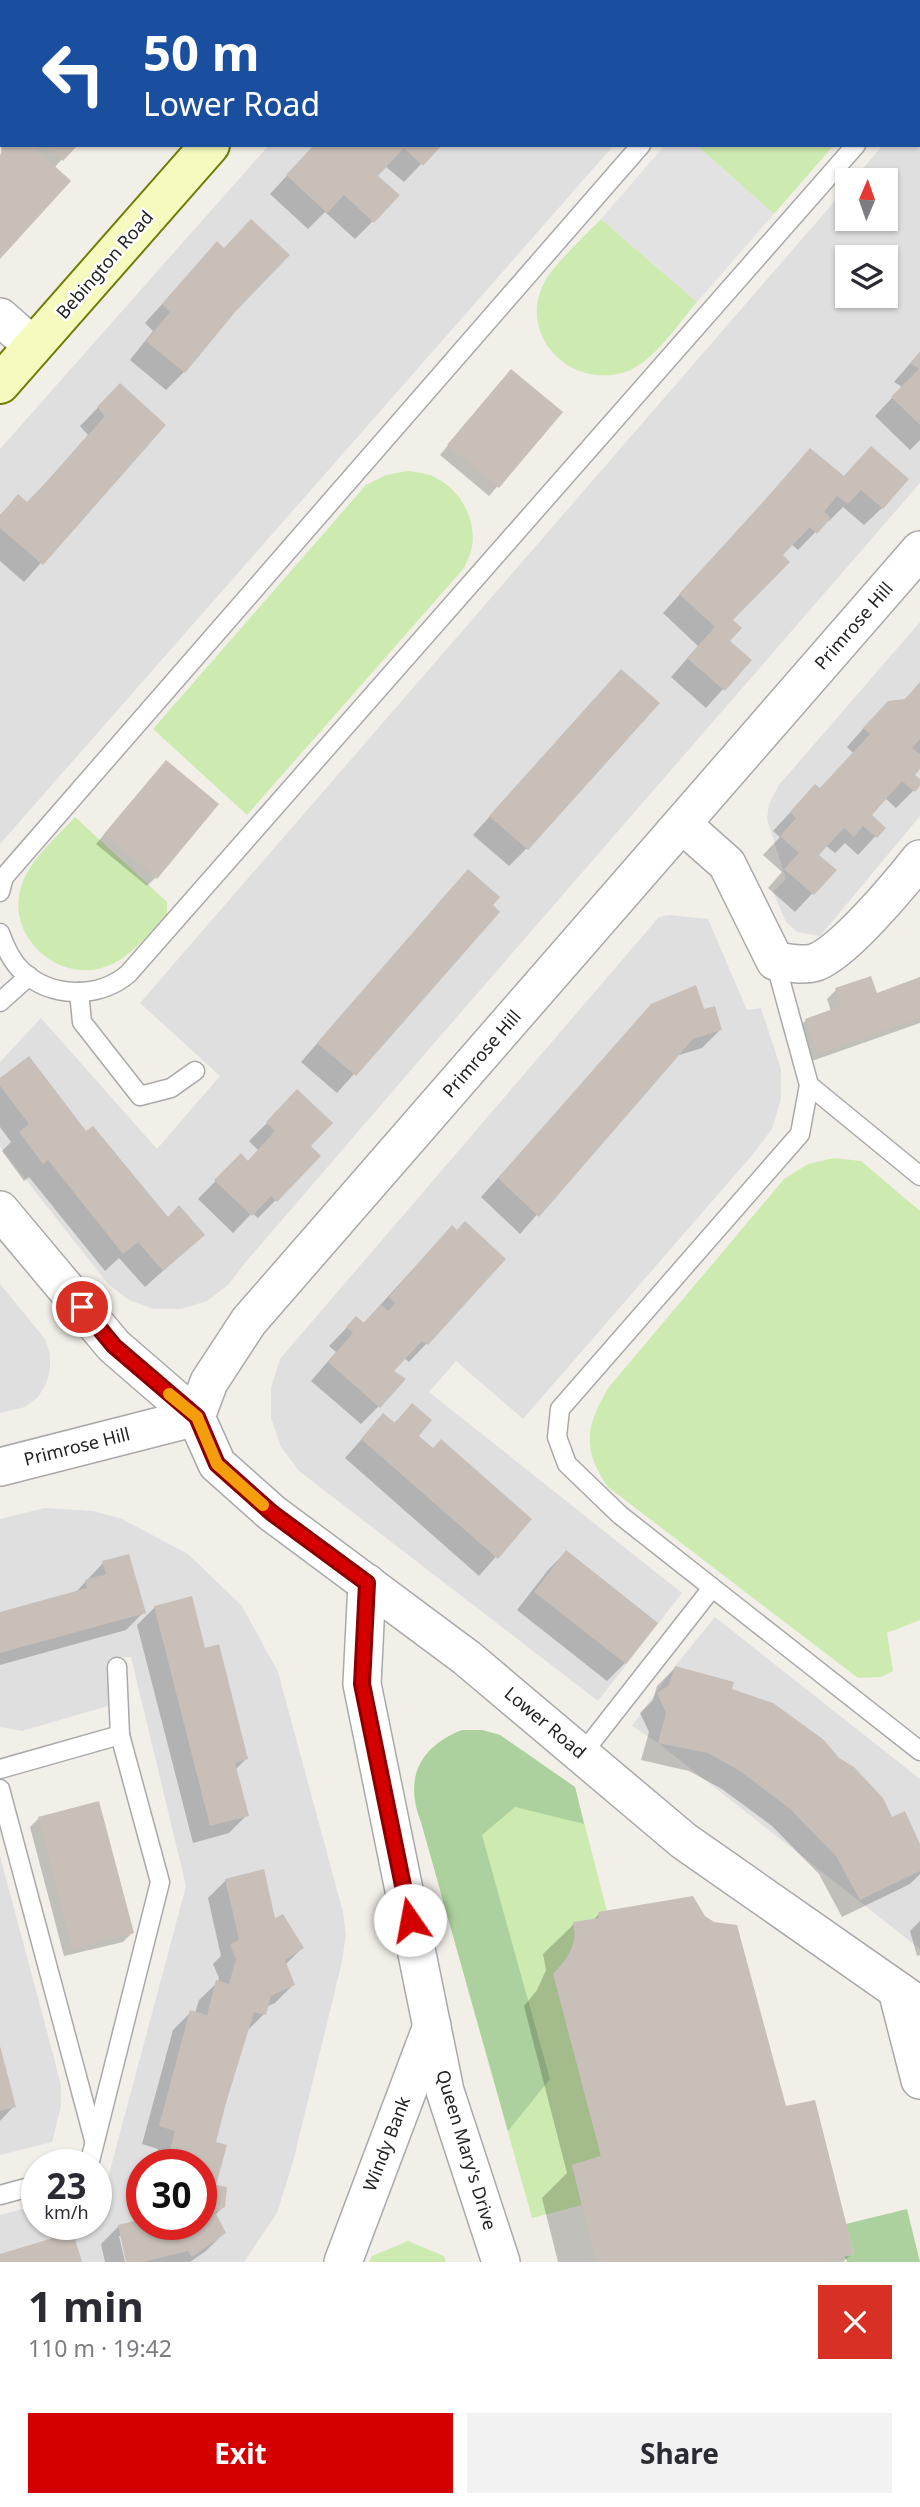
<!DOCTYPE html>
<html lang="en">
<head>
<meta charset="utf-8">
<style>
  :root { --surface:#fff; --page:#f2f2f3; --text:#2b2b33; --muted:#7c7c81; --accent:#d40000 }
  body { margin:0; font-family:"Noto Sans",sans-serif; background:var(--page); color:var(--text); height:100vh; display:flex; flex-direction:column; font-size:26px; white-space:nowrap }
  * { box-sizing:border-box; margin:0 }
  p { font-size:23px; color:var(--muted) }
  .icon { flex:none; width:38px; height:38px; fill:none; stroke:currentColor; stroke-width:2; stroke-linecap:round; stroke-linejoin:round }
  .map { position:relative; height:2262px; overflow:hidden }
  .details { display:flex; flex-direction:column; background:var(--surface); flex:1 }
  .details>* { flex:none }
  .hud { position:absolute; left:0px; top:0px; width:920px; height:147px; box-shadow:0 2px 5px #0004; background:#1a4fa0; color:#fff; overflow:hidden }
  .needle { width:46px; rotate:2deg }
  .fabs { position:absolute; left:835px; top:168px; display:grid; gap:14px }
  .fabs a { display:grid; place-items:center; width:63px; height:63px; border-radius:0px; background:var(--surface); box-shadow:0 2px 5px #0004; font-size:35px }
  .speed { position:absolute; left:21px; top:2149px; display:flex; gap:14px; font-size:35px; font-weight:700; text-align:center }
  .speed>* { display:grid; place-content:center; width:91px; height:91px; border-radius:50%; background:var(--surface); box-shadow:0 2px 5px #0004; line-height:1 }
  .speed small { font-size:18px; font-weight:400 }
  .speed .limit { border:10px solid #d22; background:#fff; color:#111 }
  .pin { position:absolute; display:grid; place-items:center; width:60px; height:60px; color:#fff; margin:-30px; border:4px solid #fff; border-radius:50%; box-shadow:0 2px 7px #0007 }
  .me { position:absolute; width:77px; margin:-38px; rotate:348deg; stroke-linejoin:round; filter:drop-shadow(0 0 5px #0008) }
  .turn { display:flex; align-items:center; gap:24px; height:147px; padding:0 28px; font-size:32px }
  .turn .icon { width:91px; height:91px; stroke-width:2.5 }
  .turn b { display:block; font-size:49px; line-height:60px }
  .round { display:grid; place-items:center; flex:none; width:74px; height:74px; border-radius:0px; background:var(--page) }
  .overview { display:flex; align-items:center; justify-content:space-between; height:119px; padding:0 28px }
  h1 { font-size:42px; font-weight:700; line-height:52px }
  .action { display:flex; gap:14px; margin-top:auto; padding:14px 28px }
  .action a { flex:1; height:80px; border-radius:0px; background:var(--accent); color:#fff; font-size:28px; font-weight:700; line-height:80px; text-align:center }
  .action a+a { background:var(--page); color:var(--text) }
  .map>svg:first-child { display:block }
  .residential { fill:#e0dfdf; fill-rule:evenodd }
  .grass { fill:#cdebb0 }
  .forest { fill:#add19e }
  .parking { fill:#e2e2e2 }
  .shadow { fill:#0003 }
  .building { fill:#c7bfb8 }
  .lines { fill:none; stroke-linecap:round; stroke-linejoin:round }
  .service-casing { stroke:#a9a9a9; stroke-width:21 }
  .minor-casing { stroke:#a9a9a9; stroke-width:40 }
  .secondary-casing { stroke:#707d05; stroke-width:42 }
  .service { stroke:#fff; stroke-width:18 }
  .minor { stroke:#fff; stroke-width:37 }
  .secondary { stroke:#f7fabf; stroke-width:38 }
  .route-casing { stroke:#8a0000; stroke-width:18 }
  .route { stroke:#d40000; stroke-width:12 }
  .slow { stroke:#f59e0b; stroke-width:12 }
  .labels { text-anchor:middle; stroke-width:5; stroke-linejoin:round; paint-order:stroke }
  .street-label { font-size:18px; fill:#222; stroke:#fff }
</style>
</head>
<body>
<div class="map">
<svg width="920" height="2262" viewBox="0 0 920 2262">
  <rect width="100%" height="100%" fill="#f2efe9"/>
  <!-- residential -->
  <g class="residential">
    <polygon points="398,0 742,0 396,2"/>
    <path d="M920,103V483L430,1048L244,1264L228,1285L207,1301L181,1309H154L129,1300L108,1284L0,1147V1062L41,1018L157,1149L220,1076L140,1003L847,187V219H886V180H853L883,145H919ZM847,257H886V296H847Z"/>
    <polygon points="269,145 614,145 0,844 0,449"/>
    <polygon points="920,622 920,816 820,936 797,932 786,922 773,892 786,879 767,819 769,804 779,785"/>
    <polygon points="669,915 708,919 747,1010 761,1008 781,1069 781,1099 772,1129 754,1153 523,1419 456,1361 429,1392 682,1593 598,1701 299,1471 281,1447 271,1418 271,1388 280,1359 659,917"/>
    <polygon points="0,1284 45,1339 50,1354 50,1369 46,1384 38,1397 25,1407 0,1413"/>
    <path d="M45,1508L94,1511L122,1519L188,1554L242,1606L278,1672L343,1912L346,1935L341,1966L293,2162L277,2213L244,2262H0V2215L37,2205V2224H96V2190L105,2189L186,1886L131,1657L111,1658L108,1706L22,1731L0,1727V1519ZM142,2165H201V2224H142Z"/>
    <polygon points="715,1617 920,1779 920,1949 658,1743 632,1726 675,1666"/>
    <polygon points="0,1856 53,2054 61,2086 61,2106 52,2142 0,2155"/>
  </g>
  <!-- grass -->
  <g class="grass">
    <polygon points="696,145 834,145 774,214"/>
    <path d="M601,219L697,302C678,324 652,364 625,372C571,390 517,336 544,283C551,267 587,234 601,219Z"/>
    <path d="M408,471C415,472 423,473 430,475C458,486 477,517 472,547C471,554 467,561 464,568L247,815L153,729L366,485L386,475Z"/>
    <path d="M75,817L167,902V915C150,932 133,955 110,965C61,987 3,936 22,884C31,858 57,837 75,817Z"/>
    <path d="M834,1158L861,1161L920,1211V1620L887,1633L893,1671L881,1677L858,1678L608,1487C581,1449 586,1425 609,1387L784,1179L808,1164Z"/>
    <path d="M462,1730H482L500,1735L575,1787L607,1911L599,1918L574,1922C577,1946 569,1956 554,1974L601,2156L572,2165L582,2205L532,2218L421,1822C404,1779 419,1747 462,1730Z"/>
    <polygon points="408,2241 444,2256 446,2262 369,2262 372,2256"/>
  </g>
  <!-- forest -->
  <g class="forest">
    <path d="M462,1730H482L500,1735L575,1787L584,1824L515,1807L482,1835L550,2079L508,2131L421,1822C404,1779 419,1747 462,1730Z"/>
    <polygon points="907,2209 920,2262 847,2262 845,2257 854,2254 846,2224"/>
  </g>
  <!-- parking -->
  <polygon class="parking" points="665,145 696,145 774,214 697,302 601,219"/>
  <!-- shadow -->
  <g class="shadow">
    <polygon points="49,0 192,0 48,2"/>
    <polygon points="437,0 500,0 503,2 435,2"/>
    <polygon points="837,0 876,0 878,2 835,2"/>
    <polygon points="2,86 2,145 75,145 54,168 0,256"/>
    <polygon points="315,145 334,145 336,148 338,145 439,145 404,182 385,166 376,176 373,221 355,239 325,212 308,229 270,194"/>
    <polygon points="217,243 224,250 234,310 184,372 166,390 130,360 153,331 145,323"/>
    <polygon points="920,352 920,440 910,450 875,416 902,387 894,382"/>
    <polygon points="502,380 561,413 489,496 440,455"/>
    <polygon points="120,385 163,425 24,582 0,561 0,515 18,497 27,504 88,435 80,426"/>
    <polygon points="810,450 843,478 853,466 882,508 864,525 843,507 829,521 827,520 798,550 791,544 731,620 727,641 749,660 706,708 671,677 698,646 663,613"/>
    <polygon points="920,684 920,767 912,775 920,784 896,808 885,798 870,815 883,828 858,855 845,843 835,853 825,845 816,855 834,870 795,912 768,888 782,872 763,855 780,837 773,831 797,805 819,790 853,753 847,747 870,721 903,701"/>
    <polygon points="604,689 527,848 509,866 473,835"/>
    <polygon points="157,772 156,877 147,886 96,844"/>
    <polygon points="451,889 490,906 498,912 337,1093 301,1062"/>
    <polygon points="920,979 920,1023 809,1062 797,1029 806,1020 831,1011 827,999 836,990 876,995"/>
    <polygon points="652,1005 720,1030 702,1048 676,1056 520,1234 481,1197"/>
    <polygon points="0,1080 86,1133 167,1219 203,1235 145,1287 119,1258 105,1271 29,1177 24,1181 2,1151 11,1142 0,1127"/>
    <polygon points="280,1110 319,1156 258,1218 252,1213 233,1233 198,1199 241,1155 247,1162 258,1150 249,1141"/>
    <polygon points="434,1246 504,1259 426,1344 409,1362 404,1358 392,1371 379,1406 361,1424 311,1381 336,1352 329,1346 356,1318 363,1324"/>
    <polygon points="412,1406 416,1436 529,1519 479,1576 345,1458 383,1415 393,1424"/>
    <polygon points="566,1552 625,1663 607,1681 517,1610 548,1570"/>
    <polygon points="103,1563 144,1612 126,1630 0,1665 0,1614 74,1594"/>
    <polygon points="155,1607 204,1650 246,1759 235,1770 247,1815 229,1833 193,1843 137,1625"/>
    <polygon points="675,1668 729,1690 891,1819 920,1848 920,1874 910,1884 842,1917 819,1874 772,1826 722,1789 689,1771 641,1760 649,1732 640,1713 653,1700 657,1686"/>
    <polygon points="39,1818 132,1933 123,1942 64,1956 30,1827"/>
    <polygon points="226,1880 274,1920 302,1948 285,1965 293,1985 275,2003 266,2007 264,2014 246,2032 214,2143 214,2187 224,2206 215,2215 224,2233 206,2251 190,2262 128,2262 123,2236 119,2236 125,2262 105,2262 101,2244 119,2226 201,2224 201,2165 154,2165 158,2149 142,2144 173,2030 191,2012 195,2013 199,2000 218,1982 219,1978 213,1964 221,1956 208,1898"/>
    <polygon points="599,1914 785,2108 852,2253 843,2262 558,2262 542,2198 567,2173 524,2006 537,1990 546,1970 543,1954 574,1924 592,1921"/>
    <polygon points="920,1921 920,1955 917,1956 910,1931"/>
    <polygon points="0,2050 14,2106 0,2121"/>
  </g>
  <!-- building -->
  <g class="building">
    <polygon points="0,145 32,145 71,181 0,259 0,155 3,151"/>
    <polygon points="46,145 78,145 63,161"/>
    <polygon points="314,145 337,146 442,145 423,166 404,148 378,176 400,195 374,223 344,195 327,213 286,175"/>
    <polygon points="251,219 290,255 236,311 185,373 146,341 170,312 162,304 217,241 224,248"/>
    <polygon points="920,352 920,425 891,397 919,369 910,363"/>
    <polygon points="511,369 563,412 499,488 447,445"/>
    <polygon points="120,383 166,425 43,565 0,528 0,516 18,494 27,502 52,476 105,416 97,407"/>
    <polygon points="871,446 909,479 883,509 861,490 848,504 837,496 824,512 831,518 817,534 810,527 783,555 790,562 733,620 742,628 730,641 752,660 725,691 687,658 715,627 679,594 759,507 810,448 844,476"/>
    <polygon points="621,669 660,703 528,850 489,816"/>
    <polygon points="920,682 920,739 912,748 920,754 920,769 915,775 920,779 920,786 915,792 902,781 872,815 886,828 877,838 863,826 854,837 844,828 819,855 837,870 814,895 784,869 799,853 780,836 796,818 790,812 815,784 820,788 870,734 863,728 888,701 905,699"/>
    <polygon points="166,760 219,804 157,879 104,834"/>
    <polygon points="468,869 500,897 493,905 500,912 356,1076 317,1043"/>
    <polygon points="871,976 877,993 920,977 920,1018 818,1054 805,1019 841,1006 835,988"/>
    <polygon points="696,985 704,1009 715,1006 722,1030 693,1039 539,1217 498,1178 651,1004"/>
    <polygon points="29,1056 86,1131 93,1126 168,1217 179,1205 205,1235 163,1271 138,1242 123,1254 48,1160 43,1164 19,1132 29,1124 0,1086 0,1078"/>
    <polygon points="297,1089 333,1123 311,1146 321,1156 277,1202 271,1196 252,1216 214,1180 241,1153 248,1161 275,1131 266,1122"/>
    <polygon points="465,1221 506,1259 428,1345 422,1341 394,1371 406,1379 380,1408 328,1362 353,1333 346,1327 356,1316 364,1323 381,1304 388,1311 395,1303 389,1297 408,1275 452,1225 457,1230"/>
    <polygon points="412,1403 432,1420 419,1436 433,1448 441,1439 532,1519 498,1559 361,1439 383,1413 395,1423"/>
    <polygon points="566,1550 658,1623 626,1664 534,1592"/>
    <polygon points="129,1554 146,1613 0,1653 0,1612 87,1588 85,1580 106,1574 102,1561"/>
    <polygon points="192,1596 205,1648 219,1644 248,1759 235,1763 249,1816 210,1826 154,1606"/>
    <polygon points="675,1666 734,1682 732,1689 773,1703 824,1740 839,1758 854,1767 883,1798 892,1817 905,1811 920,1844 920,1871 860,1900 836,1856 790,1809 740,1771 708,1753 658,1743 666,1713 657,1693 669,1685"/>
    <polygon points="99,1801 134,1933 72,1949 38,1817"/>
    <polygon points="264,1869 275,1918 283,1914 304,1948 285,1960 295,1985 271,1996 266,2015 254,2012 226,2103 216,2142 227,2145 216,2185 227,2187 225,2207 215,2212 226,2233 192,2257 188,2251 143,2262 126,2262 118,2225 142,2219 142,2224 201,2224 201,2165 166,2165 175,2131 159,2126 190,2010 207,2015 216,1980 229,1984 236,1959 230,1945 239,1939 225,1879"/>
    <polygon points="693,1896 705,1916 714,1922 737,1925 786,2106 815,2100 854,2254 827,2262 596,2262 572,2165 601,2156 553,1974 568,1957 576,1938 573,1922 599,1918 598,1912"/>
    <polygon points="0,2046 16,2107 0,2111"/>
    <polygon points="73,2232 82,2262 0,2262 0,2254"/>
  </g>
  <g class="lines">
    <!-- service casing -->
    <g class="service-casing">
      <g id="service">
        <polyline points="64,0 66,2"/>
        <polyline points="766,2 767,0"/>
        <polyline points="919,74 920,73"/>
        <polyline points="0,892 4,877 641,145"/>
        <path d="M0,933C5,947 11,961 22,971C51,998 98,999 128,974L856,145"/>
        <polyline points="775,961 809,1085 800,1134 560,1409 557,1437 567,1464 620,1515 920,1751"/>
        <polyline points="79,992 82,1022 140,1096 171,1088 195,1071"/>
        <polyline points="0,1002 29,976"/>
        <polyline points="809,1085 920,1176"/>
        <polyline points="117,1667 120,1735"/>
        <polyline points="582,1754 712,1588"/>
        <polyline points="0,1769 120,1735 160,1882 89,2165"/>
        <polyline points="0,1789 94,2140"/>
        <polyline points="0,2195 37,2185"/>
      </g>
    </g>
    <!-- minor casing -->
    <g class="minor-casing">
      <g id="minor">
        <polyline points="0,317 33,346"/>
        <path d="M682,824L727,864L775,961C786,962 802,966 813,963C840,957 901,883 920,859"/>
        <polyline points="0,1210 114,1346 196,1417 217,1464 272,1513 467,1658 684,1841 920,2006"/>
        <polyline points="0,1467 196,1417 209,1382 249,1321 920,550"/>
        <polyline points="367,1583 362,1684 445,2091 501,2262"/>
        <polyline points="897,1990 920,2080"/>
        <polyline points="343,2262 432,2026"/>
      </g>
    </g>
    <!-- secondary casing -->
    <g class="secondary-casing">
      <g id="secondary">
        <polyline points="336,2 337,0"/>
        <polyline points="0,384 210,145"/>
      </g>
    </g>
    <!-- service -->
    <use href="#service" class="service"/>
    <!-- minor -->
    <use href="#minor" class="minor"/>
    <!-- secondary -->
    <use href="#secondary" class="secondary"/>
  </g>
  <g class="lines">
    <!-- route casing -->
    <g class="route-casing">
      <polyline id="route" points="82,1307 114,1346 197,1417 217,1464 272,1513 367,1583 362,1684 410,1920"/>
    </g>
    <!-- route -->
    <use href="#route" class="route"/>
    <!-- slow -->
    <polyline class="slow" points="169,1394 197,1417 217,1464 263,1505"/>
  </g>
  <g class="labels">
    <!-- street labels -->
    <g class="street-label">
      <text transform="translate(105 265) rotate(-49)" y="6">Bebington Road</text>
      <text transform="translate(854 626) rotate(-49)" y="6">Primrose Hill</text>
      <text transform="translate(482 1054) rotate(-49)" y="6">Primrose Hill</text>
      <text transform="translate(77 1447) rotate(-14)" y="6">Primrose Hill</text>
      <text transform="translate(545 1723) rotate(40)" y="6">Lower Road</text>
      <text transform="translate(387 2144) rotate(-69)" y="6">Windy Bank</text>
      <text transform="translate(466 2150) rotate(73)" y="6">Queen Mary's Drive</text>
    </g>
  </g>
</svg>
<div class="fabs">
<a><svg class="needle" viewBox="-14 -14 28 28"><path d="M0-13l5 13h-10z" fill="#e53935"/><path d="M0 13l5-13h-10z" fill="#7c7c81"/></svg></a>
<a><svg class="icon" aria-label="layers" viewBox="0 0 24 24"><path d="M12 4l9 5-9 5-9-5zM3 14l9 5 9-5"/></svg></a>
</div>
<div class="speed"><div>23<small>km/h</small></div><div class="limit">30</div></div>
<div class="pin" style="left:82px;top:1307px;background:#d93025"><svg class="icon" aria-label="arrive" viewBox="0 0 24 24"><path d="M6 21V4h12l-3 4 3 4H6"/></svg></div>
<svg class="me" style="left:410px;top:1920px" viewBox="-20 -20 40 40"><circle r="19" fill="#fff"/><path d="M0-13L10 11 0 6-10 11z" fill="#d40000"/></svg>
<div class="hud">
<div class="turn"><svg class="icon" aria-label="left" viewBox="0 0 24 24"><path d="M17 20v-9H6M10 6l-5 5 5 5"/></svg><div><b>50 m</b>Lower Road</div></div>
</div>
</div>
<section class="details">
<div class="overview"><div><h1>1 min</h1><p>110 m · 19:42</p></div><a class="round" style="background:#d93025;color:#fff"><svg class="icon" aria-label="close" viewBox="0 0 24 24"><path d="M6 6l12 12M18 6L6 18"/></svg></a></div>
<div class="action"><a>Exit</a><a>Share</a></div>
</section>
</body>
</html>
